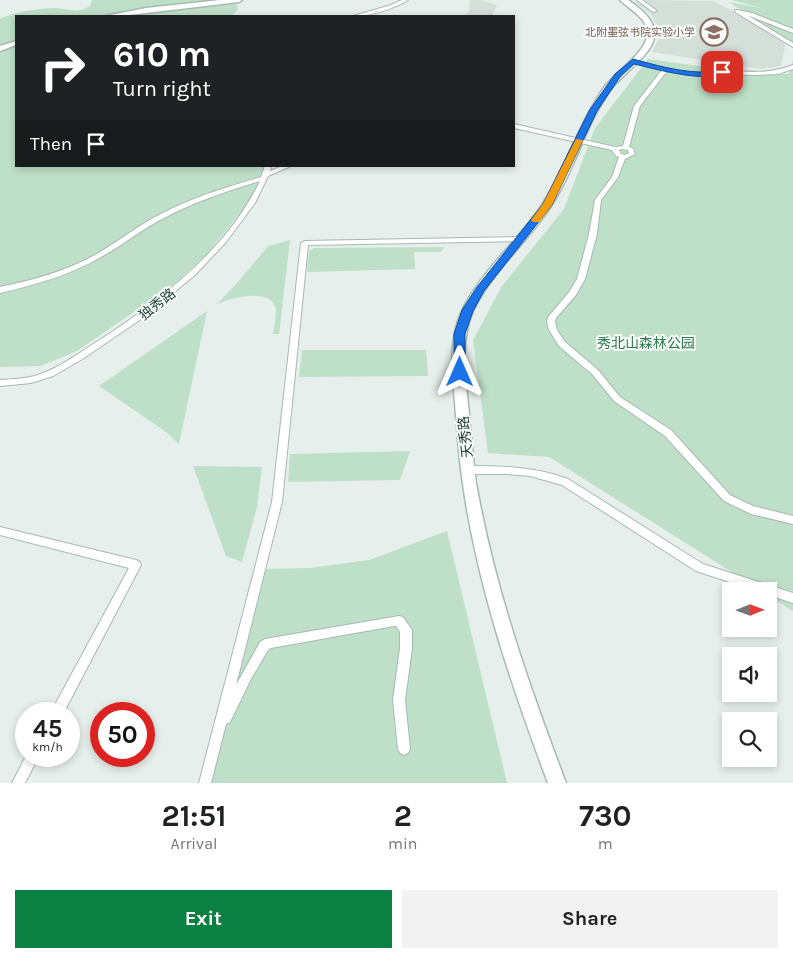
<!DOCTYPE html>
<html lang="en">
<head>
<meta charset="utf-8">
<style>
  :root { --surface:#fff; --page:#f2f2f2; --text:#202124; --muted:#757577; --accent:#0b8043 }
  body { margin:0; font-family:Karla,"Noto Sans SC",sans-serif; background:var(--page); color:var(--text); height:100vh; display:flex; flex-direction:column; font-size:19px; white-space:nowrap }
  * { box-sizing:border-box; margin:0 }
  p { font-size:16px; color:var(--muted) }
  .icon { flex:none; width:28px; height:28px; fill:none; stroke:currentColor; stroke-width:2; stroke-linecap:round; stroke-linejoin:round }
  .map { position:relative; height:783px; overflow:hidden }
  .sheet { display:flex; flex-direction:column; background:var(--surface); flex:1 }
  .sheet>* { flex:none }
  .guide { position:absolute; left:15px; top:15px; width:500px; height:152px; border-radius:0px; box-shadow:0 2px 8px #0003; background:#202124; color:#fff; overflow:hidden }
  .needle { width:32px; rotate:89deg }
  .controls { position:absolute; left:722px; top:582px; display:grid; gap:10px }
  .controls a { display:grid; place-items:center; width:55px; height:55px; border-radius:0px; background:var(--surface); box-shadow:0 2px 8px #0003; font-size:25px }
  .speed { position:absolute; left:15px; top:702px; display:flex; gap:10px; font-size:25px; font-weight:700; text-align:center }
  .speed>* { display:grid; place-content:center; width:65px; height:65px; border-radius:50%; background:var(--surface); box-shadow:0 2px 8px #0003; line-height:1 }
  .speed small { font-size:12px; font-weight:400 }
  .speed .limit { border:8px solid #d22; background:#fff; color:#111 }
  .pin { position:absolute; display:grid; place-items:center; width:42px; height:42px; color:#fff; margin:-21px; border-radius:10px; box-shadow:0 2px 8px #0006 }
  .me { position:absolute; width:55px; margin:-28px; rotate:0deg; stroke-linejoin:round; filter:drop-shadow(0 0 4px #0008) }
  .turn { display:flex; align-items:center; gap:18px; height:105px; padding:0 15px; font-size:22px }
  .turn .icon { width:65px; height:65px; stroke-width:2.5 }
  .turn b { display:block; font-size:35px; line-height:42px }
  .then { display:flex; align-items:center; height:48px; padding:0 15px; background:#0003; gap:10px; font-size:19px }
  .eta { display:flex; justify-content:space-evenly; align-items:center; height:85px; text-align:center }
  .eta b { font-size:30px; font-weight:700; line-height:35px }
  .button { display:flex; gap:10px; margin-top:auto; padding:10px 15px }
  .button a { flex:1; height:58px; border-radius:0px; background:var(--accent); color:#fff; font-size:20px; font-weight:700; line-height:58px; text-align:center }
  .button a+a { background:var(--page); color:var(--text) }
  .map>svg:first-child { display:block }
  .built { fill:#d4dfda }
  .green { fill:#bfe0c8 }
  .lines { fill:none; stroke-linecap:round; stroke-linejoin:round }
  .street-casing { stroke:#a8b8b2; stroke-width:2 }
  .secondary-casing { stroke:#a4bbb3; stroke-width:3 }
  .street { fill:#fff; fill-rule:evenodd }
  .secondary { fill:#fff; fill-rule:evenodd }
  .route { fill:#1a73e8; stroke:#114b97 }
  .slow { fill:#f59e0b }
  .labels { text-anchor:middle; stroke-width:4; stroke-linejoin:round; paint-order:stroke }
  .far-education-label { font-size:11px; fill:#785e54; stroke:#f7fbf9; text-anchor:end }
  .street-label { font-size:14px; fill:#24423a; stroke:#f7fbf9 }
  .park-label { font-size:14px; fill:#2d7a4b; stroke:#f7fbf9 }
</style>
</head>
<body>
<div class="map">
<svg width="793" height="783" viewBox="0 0 793 783">
  <rect width="100%" height="100%" fill="#e6efeb"/>
  <!-- built -->
  <g class="built">
    <polygon points="470,0 482,0 497,5 492,16 463,16 469,12"/>
    <polygon points="645,0 713,1 747,18 786,41 781,66 760,69 652,52 659,38 657,26 650,13 634,2"/>
  </g>
  <!-- green -->
  <g class="green">
    <path d="M92,0H235L238,9L232,16H16V166H269L264,180L240,213L206,255L176,283L77,351L40,366L0,367V19C13,12 41,8 55,8C71,9 75,14 90,6Z"/>
    <polygon points="732,0 793,0 793,43 729,2 761,8"/>
    <polygon points="648,59 721,69 789,74 793,60 793,611 769,596 769,591 762,591 549,457 488,453 473,340 502,286 564,209 595,128"/>
    <path d="M290,240L279,334H273C274,327 276,318 276,310C273,286 230,298 217,304L238,282L268,246Z"/>
    <polygon points="445,247 441,252 414,252 415,269 307,272 309,251 314,248"/>
    <polygon points="207,311 179,444 166,432 99,386"/>
    <polygon points="302,350 426,350 428,376 299,377"/>
    <polygon points="410,451 400,480 288,482 290,454"/>
    <polygon points="193,466 262,467 257,507 242,562 226,556"/>
    <polygon points="447,531 507,783 201,783 261,569 310,568 369,560"/>
  </g>
  <g class="lines">
    <!-- street casing -->
    <g class="street-casing">
      <g id="street">
        <path d="M402,0H408C396,8 368,17 353,16L391,5Z"/>
        <polygon points="637,0 642,0 657,11 653,12"/>
        <polygon points="737,10 752,13 793,29 793,33 747,15 793,43 793,47 735,12 735,10"/>
        <path d="M633,59C655,66 678,73 701,73C710,72 719,70 728,71C753,72 769,74 793,65V69L778,74L758,75L721,74L701,76L667,71L640,106L629,147L633,148L635,154L625,159L618,177L601,200L597,234L585,279L576,295L556,318L555,322L557,330L565,342L598,370L620,397L671,430L730,495L753,506L793,516V524L751,514L724,501L665,436L614,401L592,374L559,346L549,330L547,322L548,317L570,291L577,279L589,234L595,200L612,177L619,157L616,156L612,150L514,128V124L615,147L623,146L634,106L662,70L631,62V60ZM621,149L628,150L629,153L625,155L621,154L619,150Z"/>
        <path d="M265,166H271L270,171L282,166H291L268,176L255,203L226,242L195,275L144,317L84,358L53,376L31,383L0,386V380C12,379 26,379 38,375C59,368 79,353 98,341C160,301 227,250 260,181C228,191 196,201 166,217C143,228 123,245 101,257C70,275 35,285 0,293V287C34,280 67,271 97,254C119,241 139,225 161,214C193,197 227,187 261,177Z"/>
        <polygon points="522,237 525,237 525,241 308,245 282,502 236,685 260,642 265,639 399,616 403,617 412,630 412,648 405,700 410,749 408,753 404,755 400,753 398,749 393,700 400,648 400,632 396,626 394,626 271,648 268,650 251,679 230,722 226,724 211,783 199,783 272,502 301,243 305,241"/>
        <path d="M469,466C504,466 536,467 568,479L703,564L793,593V603L769,595V591H757L696,571L562,485L530,476L506,474H469L466,473L464,470L466,467Z"/>
        <polygon points="0,527 136,560 140,562 141,565 63,714 50,714 129,568 0,535"/>
        <polygon points="26,756 39,756 25,783 12,783"/>
      </g>
    </g>
    <!-- secondary casing -->
    <g class="secondary-casing">
      <g id="secondary">
        <polygon points="220,0 242,0 239,2 121,16 105,16 146,8"/>
        <path d="M620,0H628C639,8 657,20 654,37C652,55 621,75 610,90C585,125 575,170 551,206C528,242 490,273 473,311C459,343 466,380 469,414C471,437 473,460 476,483C494,586 529,686 566,783H548C511,684 476,582 462,477C459,457 458,436 456,416C454,382 446,341 463,309C482,270 518,241 542,205C566,168 578,125 603,89C613,74 645,54 647,36C650,19 630,10 620,0Z"/>
        <polygon points="16,41 16,45 0,51 0,46"/>
      </g>
    </g>
    <!-- street -->
    <use href="#street" class="street"/>
    <!-- secondary -->
    <use href="#secondary" class="secondary"/>
  </g>
  <!-- route -->
  <path class="route" d="M633,59C655,65 676,71 699,72C708,72 719,68 726,72C707,84 656,69 634,64L620,77L597,111L552,205L484,291L473,311L465,334V372L464,375H456L454,372V334L462,310L477,287L543,204L589,111L615,74Z"/>
  <!-- slow -->
  <polygon class="slow" points="576,139 583,140 552,205 539,222 533,222 531,220 543,204"/>
  <!-- icons -->
  <defs>
    <g id="school-ring" transform="scale(1.4375)"><circle r="9.5" fill="#f7fbf9" stroke="#8d6e63" stroke-width="1.5"/><path d="M0-5L7-2L0 1L-7-2ZM-4 1L0 2.5L4 1V4Q0 6-4 4Z" fill="#8d6e63"/></g>
  </defs>
  <g fill-rule="evenodd">
    <use href="#school-ring" x="714" y="32"/>
  </g>
  <g class="labels">
    <!-- far-education labels -->
    <g class="far-education-label">
      <text x="695" y="36">北附墨弦书院实验小学</text>
    </g>
    <!-- street labels -->
    <g class="street-label">
      <text transform="translate(157 304) rotate(-38)" y="5">独秀路</text>
      <text transform="translate(465 437) rotate(-96)" y="5">天秀路</text>
    </g>
    <!-- park labels -->
    <g class="park-label">
      <text x="646" y="348">秀北山森林公园</text>
    </g>
  </g>
</svg>
<div class="controls">
<a><svg class="needle" viewBox="-14 -14 28 28"><path d="M0-13l5 13h-10z" fill="#e53935"/><path d="M0 13l5-13h-10z" fill="#757577"/></svg></a>
<a><svg class="icon" aria-label="sound" viewBox="0 0 24 24"><path d="M4 9h4l5-4v14l-5-4H4zM17 9q2 3 0 6"/></svg></a>
<a><svg class="icon" aria-label="search" viewBox="0 0 24 24"><circle cx="10" cy="10" r="6"/><path d="M15 15l6 6"/></svg></a>
</div>
<div class="speed"><div>45<small>km/h</small></div><div class="limit">50</div></div>
<div class="pin" style="left:722px;top:72px;background:#d93025"><svg class="icon" aria-label="arrive" viewBox="0 0 24 24"><path d="M6 21V4h12l-3 4 3 4H6"/></svg></div>
<svg class="me" style="left:460px;top:372px" viewBox="-20 -20 40 40"><path d="M0-17L14 15 0 8-14 15z" fill="#1a73e8" stroke="#fff" stroke-width="4"/></svg>
<div class="guide">
<div class="turn"><svg class="icon" aria-label="right" viewBox="0 0 24 24"><path d="M7 20v-9h11M14 6l5 5-5 5"/></svg><div><b>610 m</b>Turn right</div></div>
<div class="then">Then<svg class="icon" aria-label="arrive" viewBox="0 0 24 24"><path d="M6 21V4h12l-3 4 3 4H6"/></svg></div>
</div>
</div>
<section class="sheet">
<div class="eta">
<div><b>21:51</b><p>Arrival</p></div>
<div><b>2</b><p>min</p></div>
<div><b>730</b><p>m</p></div>
</div>
<div class="button"><a>Exit</a><a>Share</a></div>
</section>
</body>
</html>
